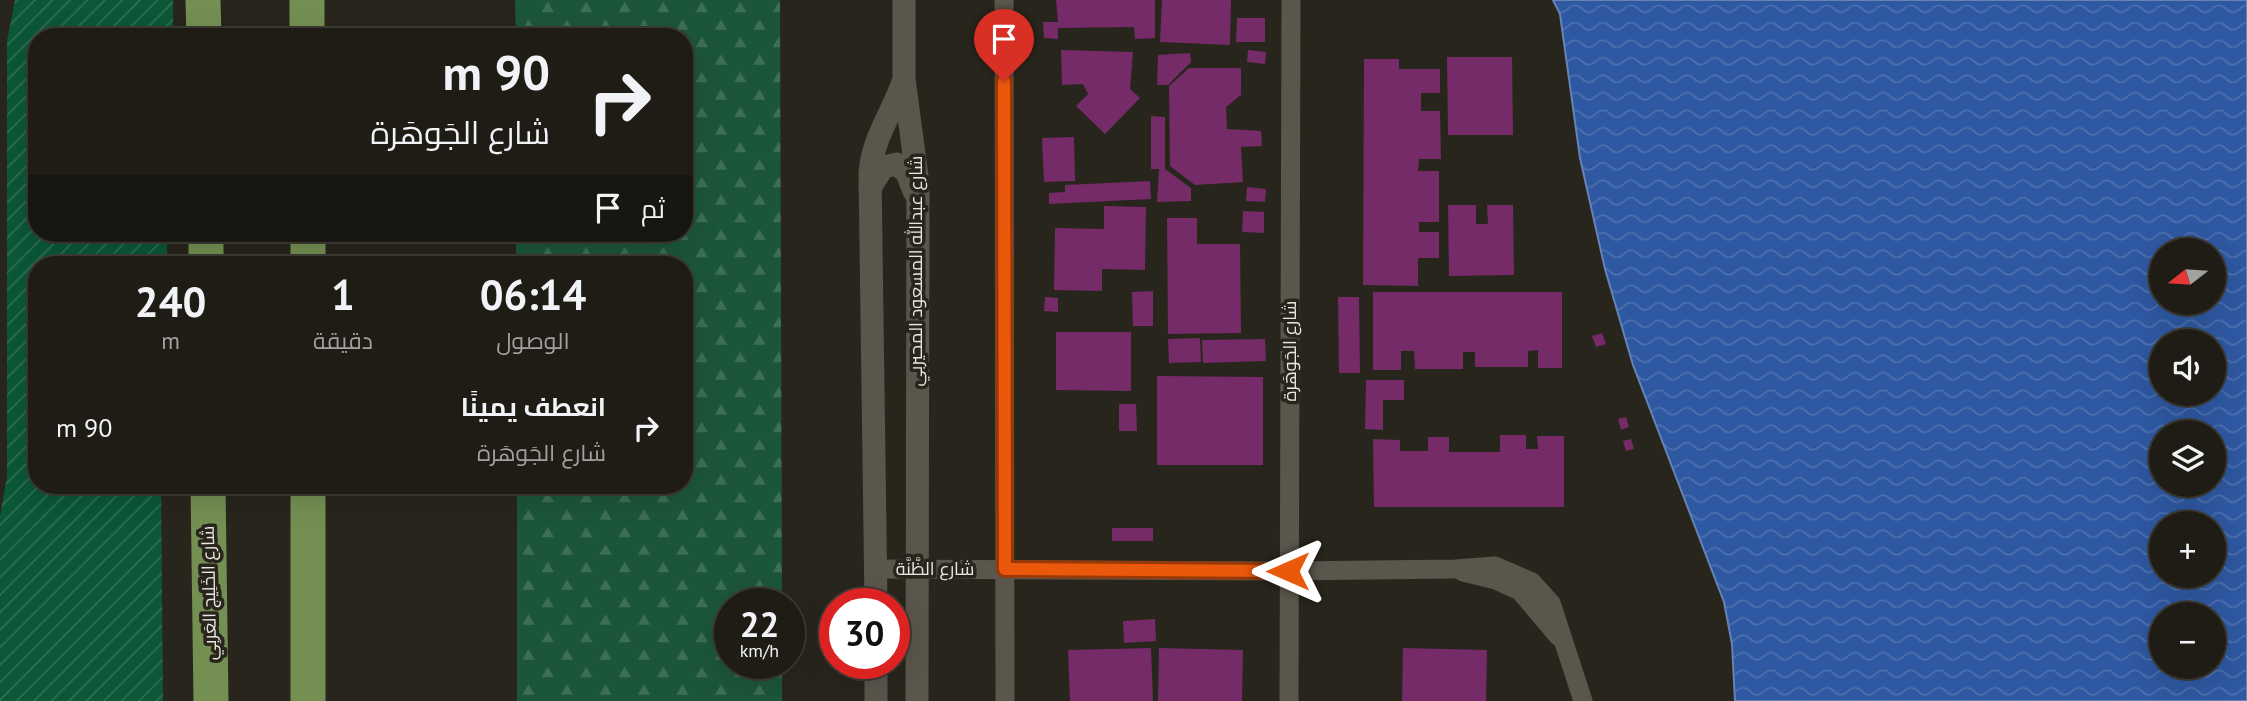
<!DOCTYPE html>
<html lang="ar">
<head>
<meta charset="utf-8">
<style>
  :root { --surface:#1e1c15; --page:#2b2922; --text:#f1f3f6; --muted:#a1a1a0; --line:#3c3a34 }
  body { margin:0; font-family:"PT Sans",Cairo,sans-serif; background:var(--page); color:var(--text); direction:rtl; height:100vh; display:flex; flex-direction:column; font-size:26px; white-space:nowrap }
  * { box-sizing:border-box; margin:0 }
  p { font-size:23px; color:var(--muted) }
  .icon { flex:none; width:38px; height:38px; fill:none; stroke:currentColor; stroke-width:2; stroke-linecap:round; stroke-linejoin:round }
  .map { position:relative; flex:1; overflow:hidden; direction:ltr }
  .side { position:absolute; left:28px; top:256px; width:665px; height:238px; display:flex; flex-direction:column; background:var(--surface); border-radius:28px; box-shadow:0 7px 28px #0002,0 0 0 2px var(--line); direction:rtl }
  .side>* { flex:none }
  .banner { position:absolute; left:28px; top:28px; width:665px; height:214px; border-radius:28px; box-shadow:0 7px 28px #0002,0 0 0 2px var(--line); direction:rtl; background:#1e1c15; color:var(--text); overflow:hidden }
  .needle { width:46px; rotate:253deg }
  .tools { position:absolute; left:2149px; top:238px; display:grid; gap:14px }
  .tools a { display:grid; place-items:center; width:77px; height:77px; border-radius:50%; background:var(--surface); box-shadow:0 7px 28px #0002,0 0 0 2px var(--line); font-size:35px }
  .speed { position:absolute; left:714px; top:588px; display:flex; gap:14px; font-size:35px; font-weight:700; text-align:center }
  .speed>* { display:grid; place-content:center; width:91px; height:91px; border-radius:50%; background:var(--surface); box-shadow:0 7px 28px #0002,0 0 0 2px var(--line); line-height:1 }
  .speed small { font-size:18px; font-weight:400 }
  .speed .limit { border:10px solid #d22; background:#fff; color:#111 }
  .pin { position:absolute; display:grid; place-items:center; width:60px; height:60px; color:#fff; margin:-72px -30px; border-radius:50% 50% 50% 0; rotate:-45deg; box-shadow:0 0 7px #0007 }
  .pin .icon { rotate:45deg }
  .me { position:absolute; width:77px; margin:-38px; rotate:270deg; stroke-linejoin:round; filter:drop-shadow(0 0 5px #0008) }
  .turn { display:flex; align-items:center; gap:24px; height:147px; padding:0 28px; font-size:32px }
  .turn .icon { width:91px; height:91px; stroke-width:2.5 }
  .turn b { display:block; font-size:49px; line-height:60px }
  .then { display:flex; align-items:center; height:66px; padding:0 28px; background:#0003; gap:14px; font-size:26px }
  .eta { display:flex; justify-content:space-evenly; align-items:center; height:119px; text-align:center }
  .eta b { font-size:42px; font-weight:700; line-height:49px }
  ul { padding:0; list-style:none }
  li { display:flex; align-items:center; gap:21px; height:105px; padding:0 28px }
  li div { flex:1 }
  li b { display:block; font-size:26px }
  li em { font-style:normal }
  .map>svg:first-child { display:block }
  .forest { fill:url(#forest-firs) }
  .garden { fill:url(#garden-furrows) }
  .water { fill:url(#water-waves); stroke:#6683b4; stroke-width:2; fill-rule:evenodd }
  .building { fill:#742b68 }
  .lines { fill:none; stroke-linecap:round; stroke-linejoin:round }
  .minor { stroke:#5a564c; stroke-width:19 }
  .tertiary { stroke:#5a564c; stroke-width:23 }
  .motorway { stroke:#748f52; stroke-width:35 }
  .route-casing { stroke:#983908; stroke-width:18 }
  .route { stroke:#ea580c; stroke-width:12 }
  .labels { text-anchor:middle; stroke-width:7; stroke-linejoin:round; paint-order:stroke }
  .street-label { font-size:18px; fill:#e9e6e0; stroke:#28251c }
</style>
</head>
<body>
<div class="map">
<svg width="2247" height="701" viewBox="0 0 2247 701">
  <defs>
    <pattern id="forest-firs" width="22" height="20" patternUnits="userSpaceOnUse" patternTransform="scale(1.75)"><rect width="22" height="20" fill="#1c563a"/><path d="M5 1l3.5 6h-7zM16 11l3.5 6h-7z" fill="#3d6e56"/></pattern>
    <pattern id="garden-furrows" width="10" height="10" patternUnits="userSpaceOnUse" patternTransform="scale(1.75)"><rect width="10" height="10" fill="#0b5737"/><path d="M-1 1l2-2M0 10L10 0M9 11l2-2" fill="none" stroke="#2f6f54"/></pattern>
    <pattern id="water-waves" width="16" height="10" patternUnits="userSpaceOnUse" patternTransform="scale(1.75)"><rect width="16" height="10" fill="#2e58a1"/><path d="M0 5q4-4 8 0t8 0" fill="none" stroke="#4c70ae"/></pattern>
  </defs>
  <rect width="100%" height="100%" fill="#28251c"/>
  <!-- forest -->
  <polygon class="forest" points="515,0 780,0 782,604 730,604 730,663 782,663 782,701 517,701 517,485 684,485 684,264 516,264 516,233 684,233 684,37 516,37"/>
  <!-- garden -->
  <polygon class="garden" points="15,0 173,0 173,37 37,37 37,233 168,233 166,264 37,264 37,485 161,485 163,701 0,701 0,516 7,476 7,41"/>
  <!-- water -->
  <path class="water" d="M1553,0H2247V701H1735L1732,644L1724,602L1633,365L1605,269L1580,158L1560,14ZM2161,250H2214V303H2161ZM2214,341V394H2161V341ZM2161,432H2214V485H2161ZM2161,523H2214V576H2161ZM2214,614V667H2161V614Z"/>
  <!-- building -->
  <g class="building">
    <polygon points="1056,0 1155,0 1155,38 1135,39 1134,27 1058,28 1058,39 1044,38 1043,22 1058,22"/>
    <polygon points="1162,0 1231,0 1230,45 1160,42"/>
    <polygon points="1237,18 1265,18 1265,42 1236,42"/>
    <polygon points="1061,50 1133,52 1130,89 1140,98 1105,134 1076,106 1088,94 1083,84 1062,85"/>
    <polygon points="1248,50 1266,52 1265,64 1247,62"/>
    <polygon points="1190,53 1191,62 1168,85 1157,85 1158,55"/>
    <polygon points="1447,57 1512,57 1513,135 1448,135"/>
    <polygon points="1364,59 1399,59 1399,69 1440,69 1440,93 1421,93 1421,111 1440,111 1441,159 1419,159 1418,171 1439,171 1439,222 1419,222 1419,232 1439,232 1439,258 1418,258 1418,286 1363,285"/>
    <polygon points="1189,68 1241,68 1241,95 1226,107 1227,129 1261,131 1262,146 1241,147 1243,182 1195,185 1170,166 1169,86"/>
    <polygon points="1151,116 1165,117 1165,169 1191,188 1191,201 1157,202 1159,169 1151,169"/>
    <polygon points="1074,137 1075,181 1044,182 1042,138"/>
    <polygon points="1150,181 1151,199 1049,204 1049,193 1065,192 1065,185"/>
    <polygon points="1247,187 1266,189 1265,202 1246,201"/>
    <polygon points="1448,205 1476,205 1476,224 1488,224 1487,205 1513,205 1514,275 1449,276"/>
    <polygon points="1104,206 1146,207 1145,270 1102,269 1102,291 1054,290 1055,228 1104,229"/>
    <polygon points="1243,211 1264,212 1264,233 1242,232"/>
    <polygon points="1167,218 1197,218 1197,244 1240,244 1241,333 1168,334"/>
    <polygon points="1153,291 1153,326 1133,326 1132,292"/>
    <polygon points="1373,292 1562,292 1562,368 1538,368 1538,350 1528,351 1528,367 1475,367 1475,352 1463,352 1463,369 1415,369 1414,351 1401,351 1401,370 1373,370"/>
    <polygon points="1045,297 1058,298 1058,312 1044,311"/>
    <polygon points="1338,297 1359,297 1360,373 1339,373"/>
    <polygon points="1056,332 1131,332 1131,391 1056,390"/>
    <polygon points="1602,333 1606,344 1596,347 1592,336"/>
    <polygon points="1200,338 1201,362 1169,363 1168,339"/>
    <polygon points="1265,339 1266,361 1203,363 1202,340"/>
    <polygon points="1157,376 1263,377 1263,465 1157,465"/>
    <polygon points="1366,380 1404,380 1404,400 1383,400 1383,430 1365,429"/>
    <polygon points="1119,404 1136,404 1137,431 1119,431"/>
    <polygon points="1626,417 1629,427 1621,430 1618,419"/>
    <polygon points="1500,435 1526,435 1526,449 1538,449 1537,436 1564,436 1564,507 1374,507 1373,439 1400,440 1400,451 1428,451 1428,437 1449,437 1449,452 1500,452"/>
    <polygon points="1631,439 1634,449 1626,451 1623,441"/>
    <rect x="1112" y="528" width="41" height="13"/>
    <polygon points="1155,619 1156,641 1124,643 1123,621"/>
    <polygon points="1151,648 1153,701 1070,701 1068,650"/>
    <polygon points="1159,648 1243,650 1242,701 1158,701"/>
    <polygon points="1403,648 1487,650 1486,701 1402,701"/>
  </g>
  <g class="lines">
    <!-- minor -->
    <g class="minor">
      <polyline points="1004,0 1005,701"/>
      <polyline points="876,569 1288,571 1455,569 1495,566 1532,582 1551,603 1583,701"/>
      <polyline points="1463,572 1496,580 1520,591 1558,636"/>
      <polyline points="1289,701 1291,0"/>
    </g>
    <!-- tertiary -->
    <g class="tertiary">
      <polyline points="904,0 904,79 918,184 917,701"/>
      <polyline points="870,188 883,167 897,164 907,173 914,191"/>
      <path d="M876,604L870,173C872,140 892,113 903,82"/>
      <polyline points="876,701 876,663"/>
    </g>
    <!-- motorway -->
    <g class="motorway">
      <polyline points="203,0 204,37"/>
      <polyline points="307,0 307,37"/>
      <polyline points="206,233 206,264"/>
      <polyline points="308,233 308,264"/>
      <polyline points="208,485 211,701"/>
      <polyline points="308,485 308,701"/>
    </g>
  </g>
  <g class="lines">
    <!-- route casing -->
    <g class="route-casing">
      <polyline id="route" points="1004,81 1005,569 1288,571"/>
    </g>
    <!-- route -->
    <use href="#route" class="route"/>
  </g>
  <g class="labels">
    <!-- street labels -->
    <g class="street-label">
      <text transform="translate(916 271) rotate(-90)" y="6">شارع عبدالله المسعود المحيربي</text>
      <text transform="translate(1290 351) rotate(-90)" y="6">شارع الجَوهَرة</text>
      <text x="935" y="575">شارع الظَّنَّة</text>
      <text transform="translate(209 593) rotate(-91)" y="6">شارع الخَلِيج العَربِي</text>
    </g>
  </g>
</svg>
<div class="tools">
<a><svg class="needle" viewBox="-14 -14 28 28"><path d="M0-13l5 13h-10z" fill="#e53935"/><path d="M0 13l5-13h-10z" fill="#a1a1a0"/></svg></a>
<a><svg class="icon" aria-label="sound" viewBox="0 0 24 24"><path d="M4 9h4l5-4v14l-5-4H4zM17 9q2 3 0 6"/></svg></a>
<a><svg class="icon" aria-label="layers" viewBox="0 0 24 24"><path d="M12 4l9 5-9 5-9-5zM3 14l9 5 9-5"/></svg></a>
<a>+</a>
<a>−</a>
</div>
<div class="speed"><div>22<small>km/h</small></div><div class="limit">30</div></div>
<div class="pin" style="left:1004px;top:81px;background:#d93025"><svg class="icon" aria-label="arrive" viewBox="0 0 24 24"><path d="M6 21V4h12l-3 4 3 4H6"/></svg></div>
<svg class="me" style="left:1288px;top:571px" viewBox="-20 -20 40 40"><path d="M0-17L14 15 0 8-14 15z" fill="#ea580c" stroke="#fff" stroke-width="4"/></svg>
<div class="banner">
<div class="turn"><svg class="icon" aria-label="right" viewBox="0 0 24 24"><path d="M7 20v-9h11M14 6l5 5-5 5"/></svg><div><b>90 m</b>شارع الجَوهَرة</div></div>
<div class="then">ثم<svg class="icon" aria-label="arrive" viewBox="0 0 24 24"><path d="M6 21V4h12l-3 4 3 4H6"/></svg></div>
</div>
<section class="side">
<div class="eta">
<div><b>06:14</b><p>الوصول</p></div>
<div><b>1</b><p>دقيقة</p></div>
<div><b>240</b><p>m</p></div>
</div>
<ul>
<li><svg class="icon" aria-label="right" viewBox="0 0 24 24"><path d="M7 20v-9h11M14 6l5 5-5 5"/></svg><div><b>انعطف يمينًا</b><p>شارع الجَوهَرة</p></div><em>90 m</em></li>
</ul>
</section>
</div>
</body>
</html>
